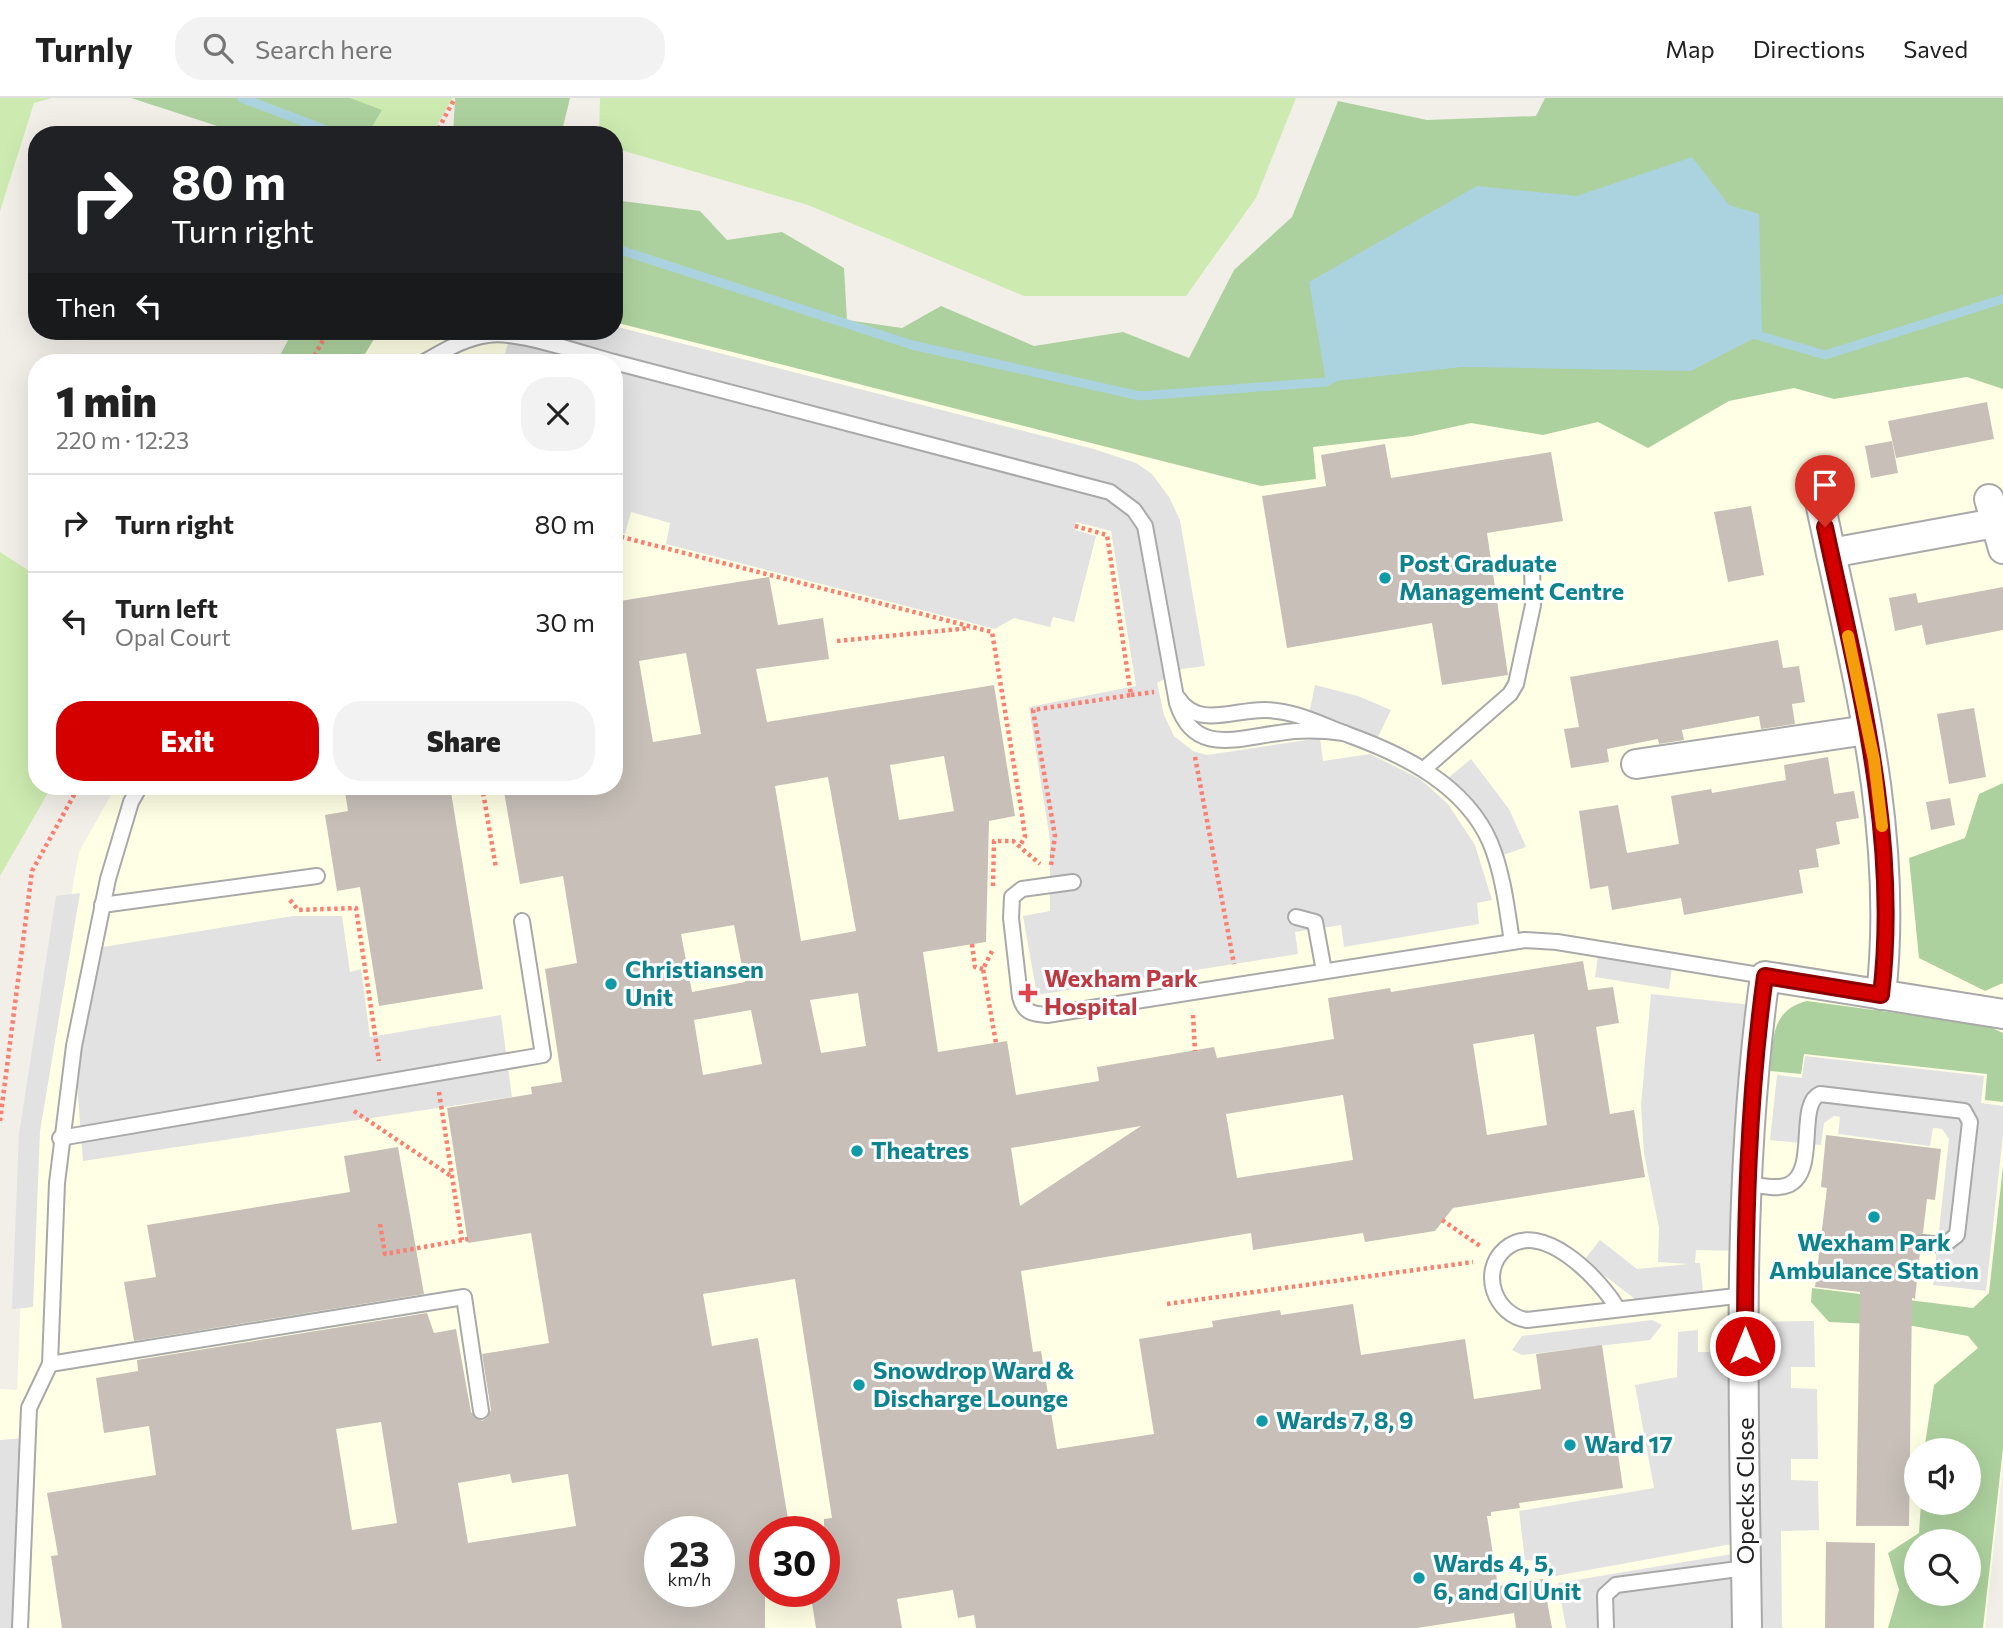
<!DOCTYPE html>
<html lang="en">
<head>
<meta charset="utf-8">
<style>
  :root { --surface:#fff; --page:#f2f2f2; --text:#222; --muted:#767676; --line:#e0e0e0; --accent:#d40000 }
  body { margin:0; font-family:Commissioner,sans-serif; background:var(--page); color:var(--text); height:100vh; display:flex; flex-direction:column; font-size:26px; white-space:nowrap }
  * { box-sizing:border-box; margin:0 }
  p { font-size:23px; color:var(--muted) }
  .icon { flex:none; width:38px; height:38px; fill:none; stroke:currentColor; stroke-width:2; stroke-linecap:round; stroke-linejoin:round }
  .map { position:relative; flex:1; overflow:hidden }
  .details { position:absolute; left:28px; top:256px; width:595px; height:441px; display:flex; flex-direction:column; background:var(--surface); border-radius:28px; box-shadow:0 7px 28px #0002 }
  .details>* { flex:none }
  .hud { position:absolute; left:28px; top:28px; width:595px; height:214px; border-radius:28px; box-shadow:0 7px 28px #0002; background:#202124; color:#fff; overflow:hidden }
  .buttons { position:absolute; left:1904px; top:1340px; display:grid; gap:14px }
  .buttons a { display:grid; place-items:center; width:77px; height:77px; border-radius:50%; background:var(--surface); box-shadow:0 7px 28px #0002; font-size:35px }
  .speed { position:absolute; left:644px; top:1418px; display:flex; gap:14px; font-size:35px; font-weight:700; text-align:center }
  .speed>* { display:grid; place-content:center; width:91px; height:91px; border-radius:50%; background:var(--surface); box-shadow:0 7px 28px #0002; line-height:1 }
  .speed small { font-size:18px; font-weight:400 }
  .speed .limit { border:10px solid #d22; background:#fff; color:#111 }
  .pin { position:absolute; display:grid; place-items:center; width:60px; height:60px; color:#fff; margin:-72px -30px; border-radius:50% 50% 50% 0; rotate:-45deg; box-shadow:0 0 7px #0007 }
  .pin .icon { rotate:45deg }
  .me { position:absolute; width:77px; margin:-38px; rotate:0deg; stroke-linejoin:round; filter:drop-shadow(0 0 5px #0008) }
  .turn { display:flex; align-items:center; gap:24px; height:147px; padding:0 28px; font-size:32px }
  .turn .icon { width:91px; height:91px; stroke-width:2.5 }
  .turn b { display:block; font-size:49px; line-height:60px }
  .then { display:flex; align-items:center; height:66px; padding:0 28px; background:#0003; gap:14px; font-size:26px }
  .round { display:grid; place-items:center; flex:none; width:74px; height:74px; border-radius:28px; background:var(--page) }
  .summary { display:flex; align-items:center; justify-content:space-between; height:119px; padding:0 28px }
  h1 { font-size:42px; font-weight:800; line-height:52px }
  .cta { display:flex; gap:14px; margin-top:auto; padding:14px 28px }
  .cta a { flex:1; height:80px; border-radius:28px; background:var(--accent); color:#fff; font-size:28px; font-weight:800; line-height:80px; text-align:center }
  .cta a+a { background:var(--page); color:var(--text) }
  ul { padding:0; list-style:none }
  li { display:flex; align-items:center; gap:21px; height:98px; padding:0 28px; border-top:2px solid var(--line) }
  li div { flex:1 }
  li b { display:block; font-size:26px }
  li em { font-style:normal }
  header { display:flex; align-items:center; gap:42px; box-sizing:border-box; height:98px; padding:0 35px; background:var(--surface); border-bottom:2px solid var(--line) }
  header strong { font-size:33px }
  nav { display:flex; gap:38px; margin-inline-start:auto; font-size:24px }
  .search { width:490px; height:63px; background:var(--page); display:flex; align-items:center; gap:18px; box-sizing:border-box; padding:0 24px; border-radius:28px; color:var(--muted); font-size:26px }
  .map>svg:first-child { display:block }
  .education { fill:#ffffe5; fill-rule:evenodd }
  .grass { fill:#cdebb0 }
  .forest { fill:#add19e; fill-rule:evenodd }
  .parking { fill:#e2e2e2 }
  .water { fill:#aad3df }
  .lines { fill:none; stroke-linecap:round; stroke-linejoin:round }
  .stream { stroke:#aad3df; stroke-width:9 }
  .building { fill:#c7bfb8; fill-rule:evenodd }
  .lane-casing { stroke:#a9a9a9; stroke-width:18 }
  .street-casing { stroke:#a9a9a9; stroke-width:32 }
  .path { stroke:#fa8072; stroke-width:4.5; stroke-dasharray:3.5 3.5; stroke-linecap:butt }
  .lane { stroke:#fff; stroke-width:14 }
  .street { stroke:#fff; stroke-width:28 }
  .route-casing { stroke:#8a0000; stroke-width:18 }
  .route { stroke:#d40000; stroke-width:12 }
  .slow { stroke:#f59e0b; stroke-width:12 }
  .culture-dot { fill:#0f9aa8; stroke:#fff; stroke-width:2.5 }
  .health-dot { fill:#e0444e; stroke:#fff; stroke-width:2.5 }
  .labels { text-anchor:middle; stroke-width:6; stroke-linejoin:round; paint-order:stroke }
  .culture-label { font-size:24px; font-weight:bold; fill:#0d838f; stroke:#fff; text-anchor:start }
  .health-label { font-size:24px; font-weight:bold; fill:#be3a42; stroke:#fff; text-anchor:start }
  .street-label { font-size:24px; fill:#222; stroke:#fff }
</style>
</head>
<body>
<header>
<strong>Turnly</strong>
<div class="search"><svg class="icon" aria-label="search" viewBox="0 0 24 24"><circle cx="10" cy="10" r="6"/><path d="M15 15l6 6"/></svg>Search here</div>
<nav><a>Map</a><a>Directions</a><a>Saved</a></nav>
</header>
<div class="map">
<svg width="2003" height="1530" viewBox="0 0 2003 1530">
  <rect width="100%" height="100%" fill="#f2efe9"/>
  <!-- education -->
  <path class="education" d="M614,191L1236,348L2003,258V1366L1985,1530H0V1291L17,1292L28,1036L79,754L116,688H614V264H354L372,233H614ZM1916,1353H1969V1405H1916ZM660,1433H719V1493H660ZM765,1433H824V1493H765ZM1916,1444H1969V1496H1916Z"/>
  <!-- grass -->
  <g class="grass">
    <polygon points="0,0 52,0 34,5 0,113"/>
    <polygon points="185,0 453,0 431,37 302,37"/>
    <polygon points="600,0 1296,0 1256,100 1186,198 1024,198 808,107 614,50 614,37 599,37"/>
    <polygon points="0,454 37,478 37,688 52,688 0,778"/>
  </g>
  <!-- forest -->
  <g class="forest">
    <polygon points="131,0 350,0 382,12 367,37 245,37"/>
    <polygon points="455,0 570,0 561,37 453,37"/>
    <polygon points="1545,0 2003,0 2003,291 1967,279 1834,301 1794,290 1729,303 1648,350 1598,324 1543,337 1471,325 1412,338 1313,349 1316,381 1261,388 614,224 614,102 700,113 727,142 782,134 844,170 847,222 902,230 941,208 1034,248 1123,234 1189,260 1234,172 1292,119 1338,3 1427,22 1536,18"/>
    <polygon points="293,233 379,233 360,264 282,264 278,261"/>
    <polygon points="2003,685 2003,885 1985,893 1919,860 1909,760 1965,740 1979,696"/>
    <path d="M1807,903L1986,927L2003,935V1004L1985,1002L1987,976L1804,956L1801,976L1770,973C1773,941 1771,912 1807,903Z"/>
    <path d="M2003,1068V1350L1983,1530H1888L1899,1492L1888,1455L1919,1435L1921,1405H1969V1353H1924L1934,1287L1978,1250L1968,1238L1913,1228L1829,1224L1811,1204L1812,1190L1973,1210L1989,1195ZM1916,1444H1969V1496H1916Z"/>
  </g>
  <!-- parking -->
  <g class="parking">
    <polygon points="614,228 1094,351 1136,365 1152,376 1169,399 1180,422 1205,568 1182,571 1157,585 1164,617 1174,638 1193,653 1207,657 1320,640 1323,663 1370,656 1420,681 1448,706 1475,747 1492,802 1477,805 1479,826 1344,849 1341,827 1295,834 1298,856 1037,897 1023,818 1050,813 1050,742 1029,609 1136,588 1111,433 1076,424 1075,432 1096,438 1074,524 1053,519 1050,529 1014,520 995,531 666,446 670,425 631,414 625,436 614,433 614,264 503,264 511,233 614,233"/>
    <polygon points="1315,587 1358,598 1391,612 1374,647 1308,621"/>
    <polygon points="1471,661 1509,711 1526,749 1495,760 1489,742 1442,685"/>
    <polygon points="80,795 40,1033 33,1209 12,1211 19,1036 56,798"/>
    <polygon points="293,818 342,818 350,874 361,871 370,939 501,917 512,999 83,1063 76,973 103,849"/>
    <polygon points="1599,851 1673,863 1669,891 1595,879"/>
    <polygon points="1651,896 1761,908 1746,1153 1696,1152 1695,1165 1700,1165 1703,1193 1635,1201 1584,1162 1600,1142 1637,1171 1689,1166 1658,1164 1659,1130 1644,1056 1641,1007"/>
    <polygon points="1805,958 1984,978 1981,1005 2003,1008 2003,1037 1986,1193 1933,1187 1949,1041 1942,1031 1933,1030 1930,1048 1838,1036 1840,1019 1834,1018 1824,1025 1821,1047 1770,1042 1777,977 1802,980"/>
    <polygon points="1652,1222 1662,1227 1650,1242 1522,1257 1512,1252 1522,1238"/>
    <polygon points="1814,1223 1815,1269 1791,1269 1791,1290 1817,1291 1818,1361 1791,1361 1791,1382 1818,1383 1819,1432 1781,1433 1782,1530 1747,1530 1745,1224"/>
    <polygon points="1698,1232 1698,1254 1728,1254 1732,1446 1555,1478 1550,1464 1525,1462 1519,1413 1654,1390 1635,1287 1677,1279 1678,1234"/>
    <polygon points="23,1340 15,1530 0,1530 0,1342"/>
    <polygon points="1732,1456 1734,1530 1566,1530 1558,1485"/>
  </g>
  <!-- water -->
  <polygon class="water" points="1692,59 1729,107 1759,116 1762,236 1691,273 1462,269 1326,284 1309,184 1477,88 1577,98"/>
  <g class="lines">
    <!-- stream -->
    <g class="stream">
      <polyline points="242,0 339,37"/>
      <polyline points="614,150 912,247 1140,298 1326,284 1335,279"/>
      <polyline points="1750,235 1825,257 2003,201"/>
    </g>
  </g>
  <!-- building -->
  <g class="building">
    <polygon points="1987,304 1994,341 1896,360 1888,323"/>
    <polygon points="1892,343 1898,375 1871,380 1865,348"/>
    <polygon points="1385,346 1391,380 1551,354 1563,423 1487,435 1508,577 1442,587 1432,525 1287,550 1262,398 1326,388 1321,357"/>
    <polygon points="1751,408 1764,477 1728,484 1714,414"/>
    <path d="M769,479L778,527L823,520L829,561L756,571L767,624L994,587L1015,718L989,723L986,844L923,854L938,954L1007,943L1016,997L1099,983L1097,969L1214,949L1217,960L1334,941L1328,900L1390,890L1391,894L1583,863L1588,892L1613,889L1619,925L1596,929L1610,1016L1634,1012L1645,1079L1453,1110L1435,1133L1365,1144L1363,1135L1253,1152L1251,1135L1021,1173L1033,1254L1041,1253L1057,1351L1154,1336L1139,1241L1213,1229L1212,1223L1280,1212L1281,1217L1353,1206L1361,1257L1465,1241L1474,1301L1541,1291L1536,1256L1602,1247L1623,1390L1519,1405L1520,1410L1491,1414V1418H1487L1498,1488L1543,1481L1552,1530H1516L1514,1515L1417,1530H976L974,1517L958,1520L953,1492L897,1501L902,1530H816L810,1493H824V1421L832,1420L795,1181L703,1196L712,1248L758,1240L790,1433H765V1530H62L51,1458L58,1457L47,1395L156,1377L149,1328L104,1335L96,1280L138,1273L137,1262L427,1215L434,1235L456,1231L471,1314L482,1323L487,1320L491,1312L482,1256L549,1245L531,1135L468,1145L447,1010L532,996L531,989L562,984L545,871L577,865L563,778L520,786L503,688H614V504ZM686,555L701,636L653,644L639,563ZM944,658L954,713L899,722L890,667ZM828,679L856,833L801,843L775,688ZM734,827L745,884L692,894L681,836ZM858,895L866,948L821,955L810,902ZM751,912L762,966L703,977L694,922ZM1534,936L1547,1027L1487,1037L1473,946ZM1343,997L1353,1062L1237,1080L1226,1016ZM1141,1028L1020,1108L1011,1050ZM381,1324L397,1425L352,1432L336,1331ZM510,1376L512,1385L568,1376L576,1428L468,1445L458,1385ZM660,1433H719V1493H660Z"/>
    <polygon points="2003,489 2003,532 1926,547 1922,527 1895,533 1889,500 1916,495 1918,505"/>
    <polygon points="1778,542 1783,570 1799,568 1805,604 1792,606 1795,626 1761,631 1759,618 1682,632 1684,642 1659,646 1658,641 1607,651 1609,664 1571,670 1564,631 1579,629 1570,579"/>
    <polygon points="1974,610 1986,679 1949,686 1937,616"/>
    <polygon points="1828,659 1834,696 1854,693 1859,720 1836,724 1840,746 1816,751 1819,769 1799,772 1803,795 1684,817 1681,800 1612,812 1608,788 1590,791 1579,713 1618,707 1627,755 1679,746 1671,698 1711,691 1712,695 1786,682 1784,667"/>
    <polygon points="344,688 450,688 483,891 379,908 360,789 337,793 325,717 348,713"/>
    <polygon points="1950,700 1955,727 1931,732 1926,704"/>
    <polygon points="1826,1037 1941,1051 1935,1102 1927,1101 1923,1135 1915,1139 1912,1145 1920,1154 1915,1201 1912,1200 1909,1428 1856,1428 1860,1194 1815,1189 1827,1090 1821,1089"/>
    <polygon points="398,1049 424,1196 134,1243 124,1184 156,1179 147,1127 350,1094 344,1058"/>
    <polygon points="1826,1444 1875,1445 1874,1530 1825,1530"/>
  </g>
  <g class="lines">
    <!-- lane casing -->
    <g class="lane-casing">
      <g id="lane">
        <path d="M424,264C444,253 464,240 488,237C517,232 583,256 614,264"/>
        <path d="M614,264L1110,394L1134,412L1145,428L1177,605C1194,658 1237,640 1279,635C1301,631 1322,632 1344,635"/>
        <path d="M1178,600C1198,632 1237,610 1267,612C1296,613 1322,627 1349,637C1404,657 1465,687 1490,744C1503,775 1507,811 1512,844"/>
        <polyline points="1424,671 1510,596 1516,586 1533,507 1532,469"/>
        <path d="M1073,784L1022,791L1012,799L1011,820L1020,899C1024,914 1031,916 1047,917L1525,842L1557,844L1765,878"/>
        <polyline points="102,807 317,778"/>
        <polyline points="1296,819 1315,824 1324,873"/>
        <polyline points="60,1040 543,957 522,823"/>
        <path d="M1749,1086C1760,1087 1776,1092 1788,1087C1819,1074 1796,1006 1820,996L1964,1013L1970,1024L1957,1137L1944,1147L1922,1145"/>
        <path d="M1617,1210C1601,1182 1541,1119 1505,1151C1479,1174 1495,1217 1527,1222L1745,1197"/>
        <polyline points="50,1266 57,1085 74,948 108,781 131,704 140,688"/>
        <polyline points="20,1530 29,1310 50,1266 464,1199 481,1313"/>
        <polyline points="1606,1530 1605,1497 1616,1487 1746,1470"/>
      </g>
    </g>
    <!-- street casing -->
    <g class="street-casing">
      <g id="street">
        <polyline points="1989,401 2003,451"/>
        <path d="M1820,404C1854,568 1900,729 1881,897"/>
        <polyline points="1831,455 1995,425"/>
        <polyline points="1636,666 1867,632"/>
        <path d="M1747,1530C1744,1314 1735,1093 1765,878L2003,916"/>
      </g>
    </g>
    <!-- path -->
    <g class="path">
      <polyline points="435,37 455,0"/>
      <polyline points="311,264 328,233"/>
      <polyline points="614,437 992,534 1022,716 1025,739 1019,749"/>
      <polyline points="837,543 970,530"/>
      <polyline points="1131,597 1154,594"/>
      <polyline points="1195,659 1234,866"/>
      <polyline points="482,688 496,770"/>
      <polyline points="1051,767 1055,738 1033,612 1131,597 1107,437 1075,428"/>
      <polyline points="993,788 994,743 1013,743 1040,766"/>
      <polyline points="290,802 298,812 356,810 379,963"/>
      <polyline points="972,846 975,869 983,871"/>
      <polyline points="992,853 983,871 996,945"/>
      <polyline points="1193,917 1195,953"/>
      <polyline points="439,994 462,1142"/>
      <polyline points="354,1013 451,1078"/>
      <polyline points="0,1023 32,773 79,688"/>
      <polyline points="1442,1122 1480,1148"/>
      <polyline points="380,1126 385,1156 468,1141"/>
      <polyline points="1167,1206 1473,1164"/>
    </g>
    <!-- lane -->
    <use href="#lane" class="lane"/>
    <!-- street -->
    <use href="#street" class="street"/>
  </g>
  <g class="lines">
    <!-- route casing -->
    <g class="route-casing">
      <path id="route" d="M1745,1248C1745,1125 1748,1001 1765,878L1881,897C1900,739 1858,584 1825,429"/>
    </g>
    <!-- route -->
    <use href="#route" class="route"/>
    <!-- slow -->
    <polyline class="slow" points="1848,538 1874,662 1882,728"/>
  </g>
  <!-- markers -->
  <g class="culture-dot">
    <circle cx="1385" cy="480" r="7"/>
    <circle cx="611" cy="886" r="7"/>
    <circle cx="857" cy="1053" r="7"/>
    <circle cx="1874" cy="1119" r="7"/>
    <circle cx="859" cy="1287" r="7"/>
    <circle cx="1262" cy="1323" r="7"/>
    <circle cx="1570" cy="1347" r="7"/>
    <circle cx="1419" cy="1480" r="7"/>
  </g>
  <path class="health-dot" d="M1024.5 884.5h7v7h7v7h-7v7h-7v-7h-7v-7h7z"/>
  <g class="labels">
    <!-- culture labels -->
    <g class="culture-label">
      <text x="1399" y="474">Post Graduate<tspan x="1399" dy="28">Management Centre</tspan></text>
      <text x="625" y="880">Christiansen<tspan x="625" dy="28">Unit</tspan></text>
      <text x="871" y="1061">Theatres</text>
      <text x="1874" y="1153" text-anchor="middle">Wexham Park<tspan x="1874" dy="28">Ambulance Station</tspan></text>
      <text x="873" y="1281">Snowdrop Ward &amp;<tspan x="873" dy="28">Discharge Lounge</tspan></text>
      <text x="1276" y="1331">Wards 7, 8, 9</text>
      <text x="1584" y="1355">Ward 17</text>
      <text x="1433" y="1474">Wards 4, 5,<tspan x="1433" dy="28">6, and GI Unit</tspan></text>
    </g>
    <!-- health labels -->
    <g class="health-label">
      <text x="1044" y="889">Wexham Park<tspan x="1044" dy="28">Hospital</tspan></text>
    </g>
    <!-- street labels -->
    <g class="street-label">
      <text transform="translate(1746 1393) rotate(-90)" y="8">Opecks Close</text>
    </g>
  </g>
</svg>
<div class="buttons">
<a><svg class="icon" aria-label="sound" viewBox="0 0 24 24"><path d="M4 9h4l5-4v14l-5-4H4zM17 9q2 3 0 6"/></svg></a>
<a><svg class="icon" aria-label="search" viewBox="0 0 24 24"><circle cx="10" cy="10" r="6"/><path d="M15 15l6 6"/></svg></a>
</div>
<div class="speed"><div>23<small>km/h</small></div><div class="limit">30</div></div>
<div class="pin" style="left:1825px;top:429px;background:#d93025"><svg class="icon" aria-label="arrive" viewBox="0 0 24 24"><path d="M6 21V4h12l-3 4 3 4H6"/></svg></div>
<svg class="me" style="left:1745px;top:1248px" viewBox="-20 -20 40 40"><circle r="17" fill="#d40000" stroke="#fff" stroke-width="3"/><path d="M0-11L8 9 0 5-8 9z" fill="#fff"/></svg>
<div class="hud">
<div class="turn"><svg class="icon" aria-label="right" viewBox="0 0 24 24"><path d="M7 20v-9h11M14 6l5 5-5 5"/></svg><div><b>80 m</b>Turn right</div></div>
<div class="then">Then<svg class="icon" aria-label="left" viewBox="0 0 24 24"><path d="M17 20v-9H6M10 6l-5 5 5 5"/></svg></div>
</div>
<section class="details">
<div class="summary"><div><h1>1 min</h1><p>220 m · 12:23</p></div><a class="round"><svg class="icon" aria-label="close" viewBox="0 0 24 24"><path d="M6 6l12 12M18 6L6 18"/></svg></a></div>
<ul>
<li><svg class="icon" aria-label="right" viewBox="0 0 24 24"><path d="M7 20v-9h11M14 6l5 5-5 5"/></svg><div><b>Turn right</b></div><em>80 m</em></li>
<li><svg class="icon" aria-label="left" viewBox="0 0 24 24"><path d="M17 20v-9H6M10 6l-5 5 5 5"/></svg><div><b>Turn left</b><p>Opal Court</p></div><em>30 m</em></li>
</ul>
<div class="cta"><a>Exit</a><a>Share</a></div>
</section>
</div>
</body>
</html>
